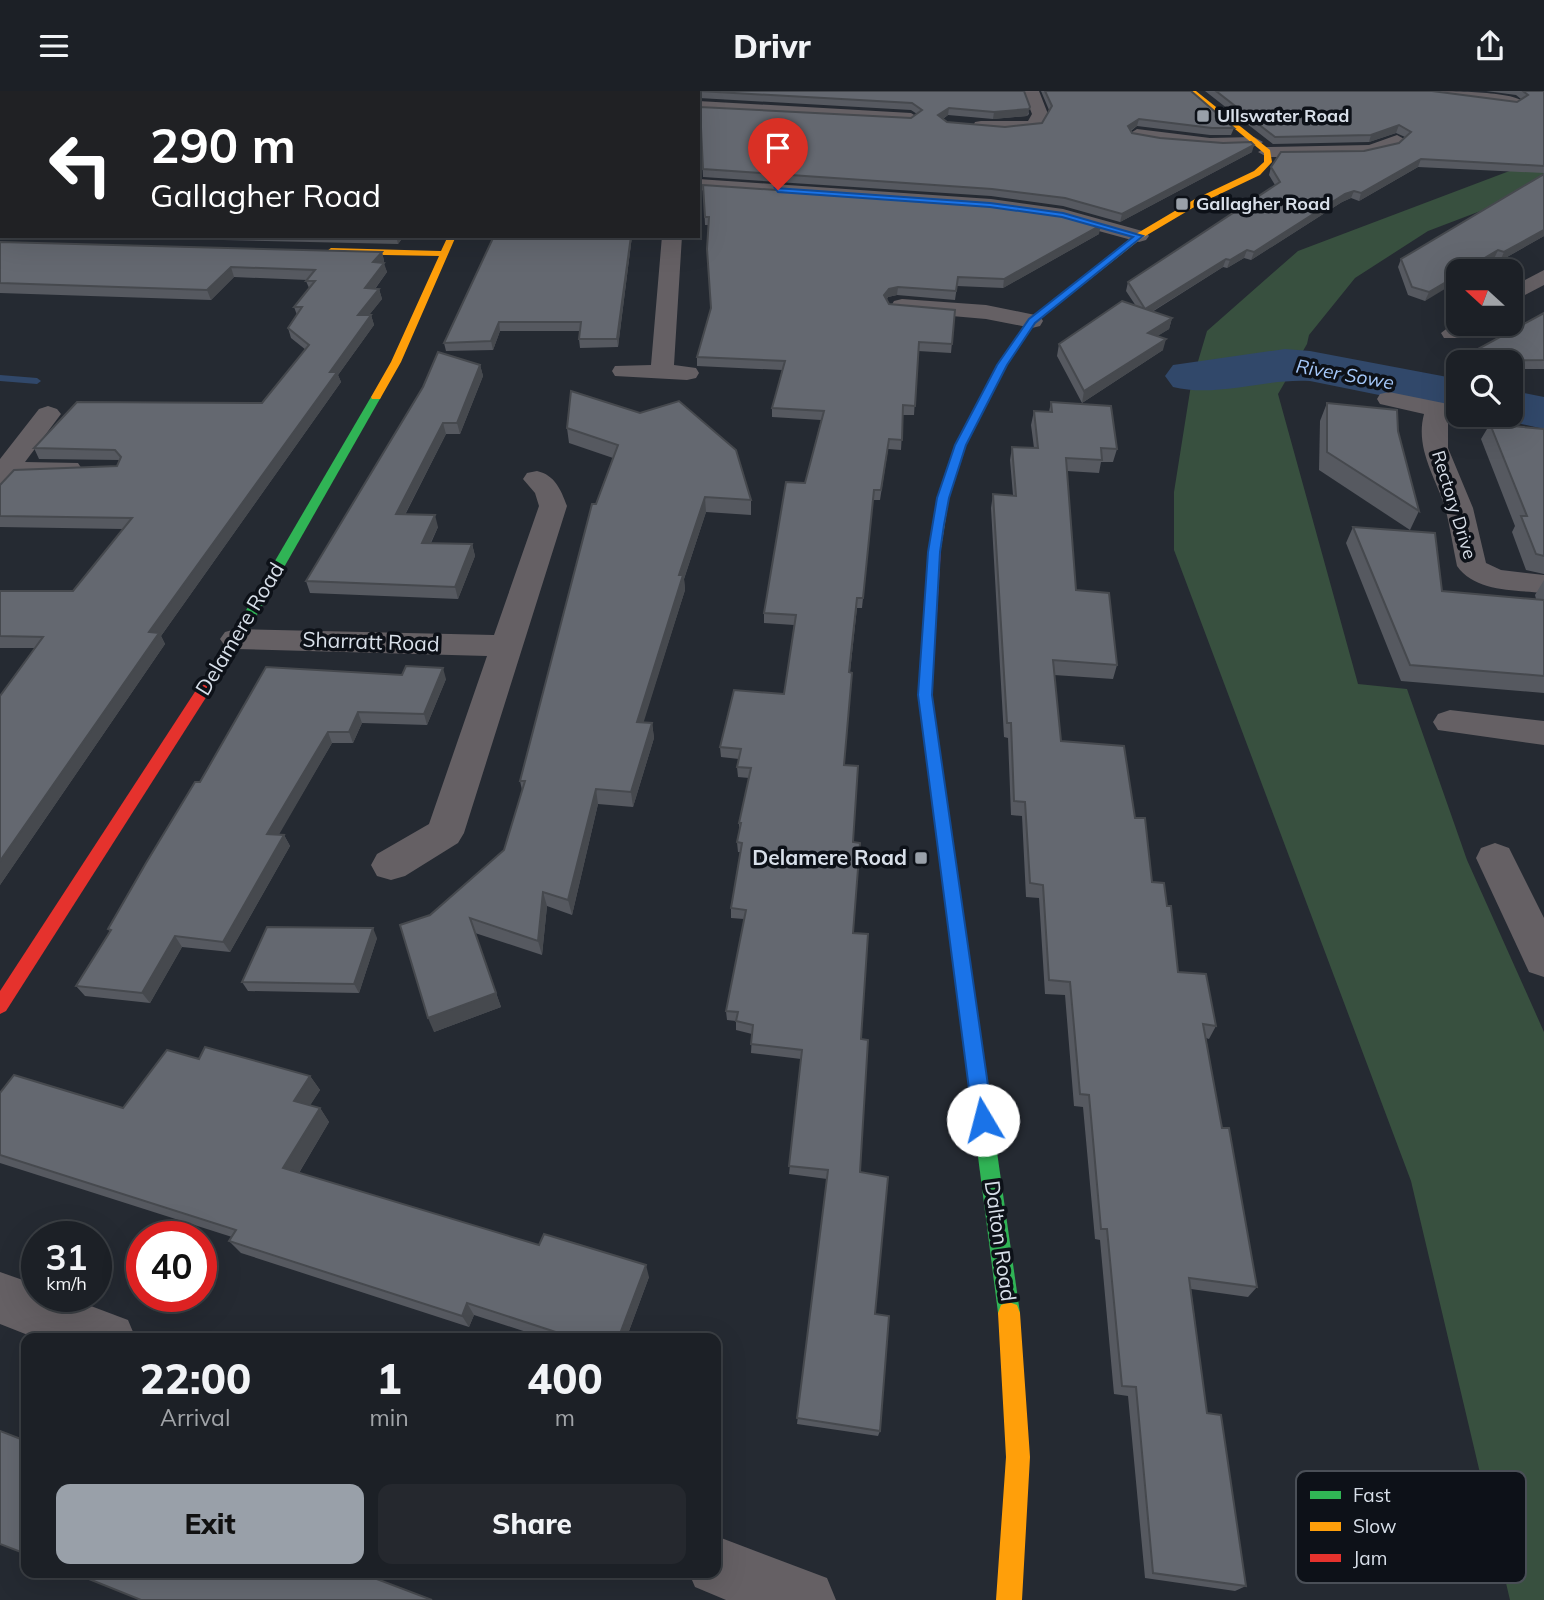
<!DOCTYPE html>
<html lang="en">
<head>
<meta charset="utf-8">
<style>
  :root { --surface:#1c2026; --page:#25282e; --text:#f1f3f6; --muted:#a0a3a7; --line:#3a3e43; --accent:#99a0a9 }
  body { margin:0; font-family:Mulish,sans-serif; background:var(--page); color:var(--text); height:100vh; display:flex; flex-direction:column; font-size:26px; white-space:nowrap }
  * { box-sizing:border-box; margin:0 }
  p { font-size:23px; color:var(--muted) }
  .icon { flex:none; width:38px; height:38px; fill:none; stroke:currentColor; stroke-width:2; stroke-linecap:round; stroke-linejoin:round }
  .map { position:relative; flex:1; overflow:hidden }
  .panel { position:absolute; left:21px; top:1242px; width:700px; height:245px; display:flex; flex-direction:column; background:var(--surface); border-radius:14px; box-shadow:0 7px 28px #0002,0 0 0 2px var(--line) }
  .panel>* { flex:none }
  .top-card { position:absolute; left:0px; top:0px; width:700px; height:147px; box-shadow:0 7px 28px #0002,0 0 0 2px var(--line); background:#202124; color:#fff; overflow:hidden }
  .needle { width:46px; rotate:291deg }
  .fabs { position:absolute; left:1446px; top:168px; display:grid; gap:14px }
  .fabs a { display:grid; place-items:center; width:77px; height:77px; border-radius:14px; background:var(--surface); box-shadow:0 7px 28px #0002,0 0 0 2px var(--line); font-size:35px }
  .speed { position:absolute; left:21px; top:1130px; display:flex; gap:14px; font-size:35px; font-weight:700; text-align:center }
  .speed>* { display:grid; place-content:center; width:91px; height:91px; border-radius:50%; background:var(--surface); box-shadow:0 7px 28px #0002,0 0 0 2px var(--line); line-height:1 }
  .speed small { font-size:18px; font-weight:400 }
  .speed .limit { border:10px solid #d22; background:#fff; color:#111 }
  .pin { position:absolute; display:grid; place-items:center; width:60px; height:60px; color:#fff; margin:-72px -30px; border-radius:50% 50% 50% 0; rotate:-45deg; box-shadow:0 0 7px #0007 }
  .pin .icon { rotate:45deg }
  .me { position:absolute; width:77px; margin:-38px; rotate:352deg; stroke-linejoin:round; filter:drop-shadow(0 0 5px #0008) }
  .turn { display:flex; align-items:center; gap:24px; height:147px; padding:0 35px; font-size:32px }
  .turn .icon { width:91px; height:91px; stroke-width:2.5 }
  .turn b { display:block; font-size:49px; line-height:60px }
  .eta { display:flex; justify-content:space-evenly; align-items:center; height:119px; text-align:center }
  .eta b { font-size:42px; font-weight:800; line-height:49px }
  .button { display:flex; gap:14px; margin-top:auto; padding:14px 35px }
  .button a { flex:1; height:80px; border-radius:14px; background:var(--accent); color:#111; font-size:28px; font-weight:800; line-height:80px; text-align:center }
  .button a+a { background:var(--page); color:var(--text) }
  header { display:flex; justify-content:space-between; align-items:center; height:91px; padding:0 35px; background:var(--surface); font-size:32px; font-weight:800 }
  .map>svg:first-child { display:block }
  .green { fill:#38503f }
  .lines { fill:none; stroke-linecap:round; stroke-linejoin:round }
  .stream { fill:#31486a; fill-rule:evenodd }
  .river { fill:#31486a; fill-rule:evenodd }
  .street { fill:#656064; fill-rule:evenodd }
  .fast { fill:#30b455; fill-rule:evenodd }
  .slow { fill:#ff9f0a; fill-rule:evenodd }
  .jam { fill:#e5322d; fill-rule:evenodd }
  .wall { fill:#565960 }
  .shaded-wall { fill:#46494e }
  .building { fill:#646870; stroke:#46494e; stroke-width:2 }
  .route { fill:#1a73e8; stroke:#114b97; stroke-width:2 }
  .poi-dot { fill:#99a0a9; stroke:#0d1118; stroke-width:2.5 }
  .labels { text-anchor:middle; stroke-width:7; stroke-linejoin:round; paint-order:stroke }
  .far-poi-label { font-size:18px; font-weight:bold; fill:#d8dfe9; stroke:#0d1118; text-anchor:start }
  .far-street-label { font-size:18px; fill:#d8dfe9; stroke:#0d1118 }
  .far-water-label { font-size:19px; font-style:italic; fill:#a5c8fa; stroke:#0d1118 }
  .street-label { font-size:21px; fill:#d8dfe9; stroke:#0d1118 }
  .poi-label { font-size:21px; font-weight:bold; fill:#d8dfe9; stroke:#0d1118; text-anchor:end }
  .key { fill:#0d1118; stroke:#4a4f57; stroke-width:2 }
  .key-label { font-size:19px; fill:#d8dfe9 }
</style>
</head>
<body>
<header><svg class="icon" aria-label="menu" viewBox="0 0 24 24"><path d="M4 6h16M4 12h16M4 18h16"/></svg>Drivr<svg class="icon" aria-label="share" viewBox="0 0 24 24"><path d="M12 15V3M7 8l5-5 5 5M5 13v7h14v-7"/></svg></header>
<div class="map">
<svg width="1544" height="1509" viewBox="0 0 1544 1509">
  <rect width="100%" height="100%" fill="#252a32"/>
  <!-- green -->
  <polygon class="green" points="1544,67 1544,91 1512,108 1428,140 1355,187 1309,244 1307,253 1278,303 1358,593 1407,598 1467,769 1544,941 1544,1509 1510,1509 1411,1090 1174,459 1174,401 1191,294 1207,240 1298,160"/>
  <g class="lines">
    <!-- stream -->
    <polygon class="stream" points="0,284 37,287 41,290 37,293 0,290"/>
    <!-- river -->
    <g class="river">
      <path d="M1285,258L1310,260L1458,288V320L1310,290C1265,287 1217,307 1173,296L1165,285L1173,274Z"/>
      <polygon points="1510,299 1544,306 1544,338 1491,326 1489,324 1510,324"/>
    </g>
    <!-- street -->
    <g class="street">
      <polygon points="1023,0 1039,0 1048,23 1040,37 1022,41 975,39 973,35 975,31 981,30 1028,30 1032,23"/>
      <path d="M1423,0C1443,0 1510,0 1522,10L1514,15L1431,5Z"/>
      <polygon points="698,10 911,22 919,27 911,32 698,20"/>
      <path d="M1137,38L1210,47L1254,46L1263,51C1250,65 1152,52 1131,47L1129,43Z"/>
      <path d="M1397,44L1406,49C1385,73 1298,66 1267,66L1258,61L1267,56L1369,54Z"/>
      <polygon points="698,88 991,108 1063,118 1146,141 1149,145 1146,149 1139,151 1062,130 991,120 698,99"/>
      <polygon points="662,145 682,145 674,274 696,277 699,282 696,287 687,289 615,285 612,280 615,275 651,274"/>
      <polygon points="1544,179 1544,194 1510,212 1510,197"/>
      <polygon points="902,208 986,214 1040,225 1043,230 1040,235 1032,237 986,228 894,220 891,215 894,210"/>
      <polygon points="1458,229 1458,233 1479,233 1460,247 1444,247 1441,242"/>
      <path d="M1389,301L1458,315V324H1470L1467,328L1458,331L1448,328V357L1473,417L1486,472L1501,479L1544,484V502C1515,499 1475,501 1457,475C1453,456 1450,435 1445,416C1435,385 1415,357 1424,323L1380,313L1377,308L1380,303Z"/>
      <polygon points="48,315 57,318 61,323 25,371 78,372 82,378 78,384 13,387 10,392 0,394 0,368 39,318"/>
      <path d="M537,380C555,384 561,399 567,415L464,742L458,752L405,785L391,789L377,785L371,774L377,763L429,733L487,565L236,558L225,555L220,548L225,541L236,538L494,544L539,415L535,402L523,388L527,382Z"/>
      <polygon points="1450,619 1544,630 1544,654 1438,639 1433,631 1438,623"/>
      <polygon points="1495,752 1509,757 1544,827 1544,886 1529,881 1476,767 1481,757"/>
      <polygon points="0,1181 37,1194 37,1206 67,1206 128,1229 136,1248 38,1248 0,1233"/>
      <polygon points="716,1445 827,1487 836,1509 726,1509 695,1496 689,1482 716,1482"/>
    </g>
    <!-- fast -->
    <g class="fast">
      <polygon points="376,303 381,306 242,550 235,554 230,553 228,550 371,306"/>
      <polygon points="973,948 979,950 982,956 1020,1222 1017,1230 1009,1233 1001,1230 998,1222 964,956 967,950"/>
    </g>
    <!-- slow -->
    <g class="slow">
      <polygon points="1189,0 1196,0 1270,59 1272,71 1260,84 1201,112 1142,147 1035,232 1007,274 965,354 949,407 941,457 939,460 931,460 929,457 937,407 955,354 997,274 1029,228 1136,143 1195,108 1254,80 1264,71 1264,62"/>
      <polygon points="448,145 456,145 401,271 380,308 372,308 371,306 391,271 439,165 331,163 327,160 331,157 441,160"/>
      <polygon points="1009,1211 1017,1214 1020,1222 1030,1366 1022,1509 996,1509 1006,1366 998,1222 1001,1214"/>
    </g>
    <!-- jam -->
    <g class="jam">
      <polygon points="935,453 941,457 932,604 982,956 979,962 973,964 967,962 964,956 918,604 929,457"/>
      <polygon points="235,546 242,550 6,920 0,923 0,900 230,547"/>
    </g>
  </g>
  <!-- wall -->
  <g class="wall">
    <polygon points="0,0 521,0 519,2 2,2 2,144 0,144"/>
    <polygon points="699,0 1024,0 1029,23 1027,25 993,28 948,24 943,28 947,31 1005,36 1042,32 1049,19 1041,0 1191,0 1234,37 1231,44 1210,44 1137,35 1131,40 1132,42 1252,61 1120,131 1063,115 991,105 703,86 700,16 911,27 917,23 911,19 699,7"/>
    <polygon points="1205,0 1432,0 1517,11 1521,8 1516,4 1486,0 1544,0 1544,82 1418,76 1359,110 1351,107 1342,111 1251,169 1244,167 1227,177 1223,176 1152,221 1172,227 1169,238 1157,245 1163,259 1082,312 1057,265 1059,253 1136,215 1126,200 1128,191 1275,94 1269,84 1271,76 1364,60 1399,52 1405,46 1396,42 1369,51 1273,53"/>
    <polygon points="1544,83 1544,145 1500,170 1494,168 1473,180 1458,180 1425,210 1408,204 1398,176 1401,168"/>
    <polygon points="703,94 1099,143 1003,197 957,195 955,209 897,204 888,206 887,208 889,213 955,219 951,262 918,260 914,324 903,324 901,359 888,358 880,409 873,409 862,517 857,517 850,581 844,674 853,751 853,842 861,948 860,1081 875,1223 880,1340 878,1345 797,1333 827,1088 789,1083 801,968 751,962 752,943 736,939 736,930 727,929 726,920 744,828 731,827 731,817 740,761 738,761 737,751 739,742 739,732 749,687 738,686 737,676 739,668 721,666 720,656 784,603 794,534 764,532 764,522 805,392 821,329 772,326 772,317 782,279 697,275 697,266 711,218 708,134 705,134"/>
    <polygon points="47,145 404,145 398,153"/>
    <polygon points="632,145 618,256 580,257 579,248 580,240 500,240 493,259 446,260 444,252"/>
    <polygon points="0,151 382,161 384,170 383,172 387,181 375,198 379,198 382,208 369,224 371,224 374,234 338,284 341,291 161,545 165,553 0,794 0,605 35,557 0,557 0,500 73,500 123,438 0,436 0,394 117,375 119,369 39,368 34,357 262,312 306,259 291,247 288,237 297,224 294,216 309,197 306,190 307,189 234,186 211,209 0,202"/>
    <polygon points="1544,222 1544,278 1510,278 1510,271 1458,271 1458,279 1452,279 1456,270"/>
    <polygon points="480,274 483,285 460,343 446,343 405,424 438,436 431,452 472,453 475,465 458,508 310,502 306,490"/>
    <polygon points="571,300 751,409 751,424 706,421 684,488 685,499 643,631 652,632 654,647 633,716 598,713 572,824 547,815 542,864 475,842 501,916 434,941 430,824 504,759 522,699 520,690 596,413 613,367 569,352 567,337"/>
    <polygon points="1051,311 1117,358 1113,371 1101,371 1099,382 1067,380 1076,499 1117,574 1113,588 1054,584 1061,650 1135,727 1152,791 1167,815 1178,881 1216,935 1209,948 1206,947 1222,1037 1257,1196 1248,1206 1191,1198 1207,1322 1246,1495 1235,1500 1145,1487 1128,1305 1114,1303 1100,1149 1095,1148 1083,1016 1074,1015 1065,904 1045,903 1039,807 1026,806 1022,725 1011,724 1008,647 1004,646 991,417 993,403 1013,404 1010,369 1012,356 1034,357 1031,334 1034,320 1049,321"/>
    <polygon points="1327,312 1398,340 1419,420 1410,439 1319,379 1320,330"/>
    <polygon points="1490,333 1544,338 1544,483 1526,479 1512,441 1515,435 1481,348"/>
    <polygon points="1353,436 1442,500 1536,508 1535,504 1544,489 1544,602 1401,590 1346,452"/>
    <polygon points="266,576 446,588 427,634 362,632 353,652 332,652 278,744 284,744 290,755 230,861 182,856 150,912 85,905 76,895 110,841 108,838 200,691"/>
    <polygon points="377,847 359,902 248,900 242,891"/>
    <polygon points="199,968 310,985 320,999 310,1014 320,1017 329,1031 299,1082 539,1154 649,1186 626,1248 548,1248 474,1224 469,1236 241,1162 229,1150 232,1146 0,1072 0,1002 123,1017"/>
  </g>
  <!-- shaded-wall -->
  <g class="shaded-wall">
    <polygon points="1030,16 1027,25 993,28 994,21"/>
    <polygon points="949,17 948,24 938,31 938,24"/>
    <polygon points="1139,28 1137,35 1126,42 1128,35"/>
    <polygon points="1399,34 1396,42 1369,51 1371,44"/>
    <polygon points="1254,54 1252,61 1120,131 1122,123"/>
    <polygon points="1421,68 1418,76 1359,110 1361,102"/>
    <polygon points="1354,100 1351,107 1342,111 1251,169 1254,161 1345,103"/>
    <polygon points="1101,134 1099,143 1003,197 1004,188"/>
    <polygon points="1544,139 1544,145 1500,170 1504,161"/>
    <polygon points="396,145 404,145 398,153"/>
    <polygon points="631,145 632,145 618,256 617,248"/>
    <polygon points="1247,159 1244,167 1227,177 1230,169"/>
    <polygon points="1498,159 1494,168 1473,180 1463,180"/>
    <polygon points="382,161 384,170 376,181 373,171"/>
    <polygon points="1226,168 1223,176 1143,226 1145,218"/>
    <polygon points="384,172 387,181 368,207 365,197"/>
    <polygon points="231,176 234,186 211,209 207,199"/>
    <polygon points="1458,184 1458,190 1425,210 1429,201"/>
    <polygon points="898,196 897,204 888,206 884,213 884,204 889,198"/>
    <polygon points="379,198 382,208 361,234 358,224"/>
    <polygon points="371,224 374,234 338,284 341,291 161,545 165,553 0,794 0,770 149,541 330,281"/>
    <polygon points="1172,227 1169,238 1145,253 1148,242"/>
    <polygon points="499,231 500,240 493,259 491,250"/>
    <polygon points="1166,248 1163,259 1082,312 1084,300"/>
    <polygon points="480,274 483,285 460,343 457,332"/>
    <polygon points="443,332 446,343 399,435 396,423"/>
    <polygon points="705,406 706,421 684,488 685,499 639,646 637,631 679,484"/>
    <polygon points="435,424 438,436 425,463 422,452"/>
    <polygon points="472,453 475,465 458,508 455,496"/>
    <polygon points="443,577 446,588 427,634 424,623"/>
    <polygon points="358,621 362,632 353,652 349,641"/>
    <polygon points="652,632 654,647 633,716 631,701"/>
    <polygon points="328,641 332,652 273,754 267,743"/>
    <polygon points="596,698 598,713 572,824 568,809"/>
    <polygon points="284,744 290,755 230,861 223,851"/>
    <polygon points="543,801 547,815 542,864 538,850"/>
    <polygon points="373,837 377,847 359,902 354,893"/>
    <polygon points="175,845 182,856 150,912 142,902"/>
    <polygon points="496,902 501,916 434,941 428,927"/>
    <polygon points="310,985 320,999 304,1024 294,1010"/>
    <polygon points="320,1017 329,1031 294,1090 283,1077"/>
    <polygon points="646,1174 649,1186 626,1248 618,1248"/>
    <polygon points="467,1212 474,1224 469,1236 462,1225"/>
  </g>
  <!-- building -->
  <g class="building">
    <polygon points="0,0 513,0 512,2 2,2 2,135 0,135"/>
    <polygon points="539,0 650,0 650,2 538,2"/>
    <polygon points="699,0 1024,0 1030,16 1029,18 994,21 949,17 938,24 947,31 1005,36 1042,32 1052,15 1045,0 1191,0 1234,37 1212,37 1139,28 1128,35 1132,42 1160,47 1223,52 1251,51 1254,54 1122,123 1065,107 992,98 703,78 700,16 911,27 922,19 912,12"/>
    <polygon points="1216,0 1432,0 1517,11 1528,4 1523,0 1544,0 1544,75 1421,68 1361,102 1354,100 1345,103 1254,161 1247,159 1230,169 1226,168 1145,218 1128,191 1280,91 1271,76 1281,61 1364,60 1399,52 1411,41 1399,34 1371,44 1275,46"/>
    <polygon points="1544,83 1544,139 1504,161 1498,159 1463,180 1458,180 1458,184 1429,201 1412,196 1401,168"/>
    <polygon points="703,94 992,114 1063,124 1101,134 1004,188 958,186 956,200 898,196 889,198 884,204 889,213 955,219 952,253 919,251 915,315 903,314 902,349 889,348 881,399 874,399 863,507 857,507 849,581 852,582 844,674 858,675 853,751 860,752 853,842 868,843 861,948 868,949 860,1081 888,1086 875,1223 889,1225 880,1340 797,1327 828,1079 789,1075 802,959 751,953 753,934 736,930 738,921 726,920 746,819 731,817 742,752 737,751 741,732 739,732 751,677 737,676 741,658 720,656 734,599 784,603 796,524 764,522 786,391 805,392 824,320 772,317 785,270 697,266 711,217 707,158 709,126 705,126"/>
    <polygon points="494,145 631,145 617,248 579,248 581,231 499,231 491,250 444,252"/>
    <polygon points="0,151 382,161 373,171 384,172 365,197 379,198 358,224 371,224 330,281 337,281 149,541 159,542 0,770 0,605 43,546 0,545 0,500 73,500 132,427 0,425 0,394 14,379 117,375 121,366 115,359 34,357 77,311 262,312 309,254 288,237 302,216 294,216 315,190 306,190 315,179 231,176 207,199 0,192"/>
    <polygon points="1122,210 1172,227 1148,242 1166,248 1084,300 1059,253"/>
    <polygon points="1544,222 1544,269 1456,270"/>
    <polygon points="438,261 480,274 457,332 443,332 396,423 435,424 422,452 472,453 455,496 306,490 423,296"/>
    <polygon points="571,300 640,322 679,310 736,359 751,409 705,406 679,484 683,484 637,631 652,632 631,701 596,698 568,809 543,801 538,850 470,827 496,902 428,927 400,834 430,824 504,759 525,690 520,690 592,413 596,413 618,354 567,337"/>
    <polygon points="1051,311 1111,315 1117,358 1101,357 1102,369 1066,367 1076,499 1109,502 1117,574 1053,569 1061,650 1124,655 1135,727 1145,727 1152,791 1164,792 1167,815 1171,815 1178,881 1206,883 1216,935 1203,933 1222,1037 1229,1037 1257,1196 1189,1187 1207,1322 1221,1324 1246,1495 1153,1482 1136,1296 1122,1295 1107,1138 1101,1138 1089,1004 1080,1003 1070,891 1049,889 1043,794 1030,792 1025,711 1014,710 1011,632 1007,632 993,403 1016,405 1012,356 1038,357 1034,320 1052,321"/>
    <polygon points="1327,312 1397,319 1398,340 1419,420 1327,361"/>
    <polygon points="1490,333 1544,338 1544,465 1536,463 1521,425 1527,425"/>
    <polygon points="1353,436 1435,442 1442,500 1544,509 1544,585 1410,574"/>
    <polygon points="406,575 443,577 424,623 358,621 349,641 328,641 267,743 284,744 223,851 175,845 142,902 76,895 111,839 108,838 146,772 195,691 200,691 266,576 402,584"/>
    <polygon points="267,836 373,837 354,893 242,891"/>
    <polygon points="205,956 310,985 294,1010 320,1017 283,1077 539,1154 544,1143 646,1174 618,1248 577,1248 467,1212 462,1225 229,1150 236,1139 0,1064 0,1002 14,984 123,1017 167,959 199,968"/>
    <polygon points="0,1340 26,1350 26,1463 0,1453"/>
    <polygon points="74,1482 361,1482 432,1509 141,1509"/>
  </g>
  <!-- route -->
  <polygon class="route" points="775,97 990,112 1063,122 1143,145 1035,232 1007,274 966,354 949,407 944,434 940,461 932,604 993,1029 990,1036 983,1038 976,1036 973,1029 918,604 928,461 937,407 955,354 997,274 1029,228 1133,146 1062,126 990,116 778,101"/>
  <!-- markers -->
  <g class="poi-dot">
    <rect x="1196" y="18" width="14" height="14" rx="3.5"/>
    <rect x="1175" y="106" width="14" height="14" rx="3.5"/>
    <rect x="914" y="760" width="14" height="14" rx="3.5"/>
  </g>
  <g class="labels">
    <!-- far-poi labels -->
    <g class="far-poi-label">
      <text x="1217" y="31">Ullswater Road</text>
      <text x="1196" y="119">Gallagher Road</text>
    </g>
    <!-- far-street labels -->
    <g class="far-street-label">
      <text transform="translate(1454 414) rotate(73)" y="6">Rectory Drive</text>
    </g>
    <!-- far-water labels -->
    <g class="far-water-label">
      <text transform="translate(1345 283) rotate(10)" y="7">River Sowe</text>
    </g>
    <!-- street labels -->
    <g class="street-label">
      <text transform="translate(240 538) rotate(-59)" y="7">Delamere Road</text>
      <text transform="translate(371 551) rotate(2)" y="7">Sharratt Road</text>
      <text transform="translate(1000 1150) rotate(82)" y="7">Dalton Road</text>
    </g>
    <!-- poi labels -->
    <g class="poi-label">
      <text x="907" y="774">Delamere Road</text>
    </g>
  </g>
  <!-- legend -->
  <rect x="1296" y="1380" width="230" height="112" rx="10" class="key"/>
  <rect x="1310" y="1400" width="31" height="8" fill="#30b455"/>
  <rect x="1310" y="1431" width="31" height="9" fill="#ff9f0a"/>
  <rect x="1310" y="1463" width="31" height="8" fill="#e5322d"/>
  <g class="key-label">
    <text x="1353" y="1411">Fast</text>
    <text x="1353" y="1442">Slow</text>
    <text x="1353" y="1474">Jam</text>
  </g>
</svg>
<div class="fabs">
<a><svg class="needle" viewBox="-14 -14 28 28"><path d="M0-13l5 13h-10z" fill="#e53935"/><path d="M0 13l5-13h-10z" fill="#a0a3a7"/></svg></a>
<a><svg class="icon" aria-label="search" viewBox="0 0 24 24"><circle cx="10" cy="10" r="6"/><path d="M15 15l6 6"/></svg></a>
</div>
<div class="speed"><div>31<small>km/h</small></div><div class="limit">40</div></div>
<div class="pin" style="left:778px;top:99px;background:#d93025"><svg class="icon" aria-label="arrive" viewBox="0 0 24 24"><path d="M6 21V4h12l-3 4 3 4H6"/></svg></div>
<svg class="me" style="left:983px;top:1029px" viewBox="-20 -20 40 40"><circle r="19" fill="#fff"/><path d="M0-13L10 11 0 6-10 11z" fill="#1a73e8"/></svg>
<div class="top-card">
<div class="turn"><svg class="icon" aria-label="left" viewBox="0 0 24 24"><path d="M17 20v-9H6M10 6l-5 5 5 5"/></svg><div><b>290 m</b>Gallagher Road</div></div>
</div>
<section class="panel">
<div class="eta">
<div><b>22:00</b><p>Arrival</p></div>
<div><b>1</b><p>min</p></div>
<div><b>400</b><p>m</p></div>
</div>
<div class="button"><a>Exit</a><a>Share</a></div>
</section>
</div>
</body>
</html>
